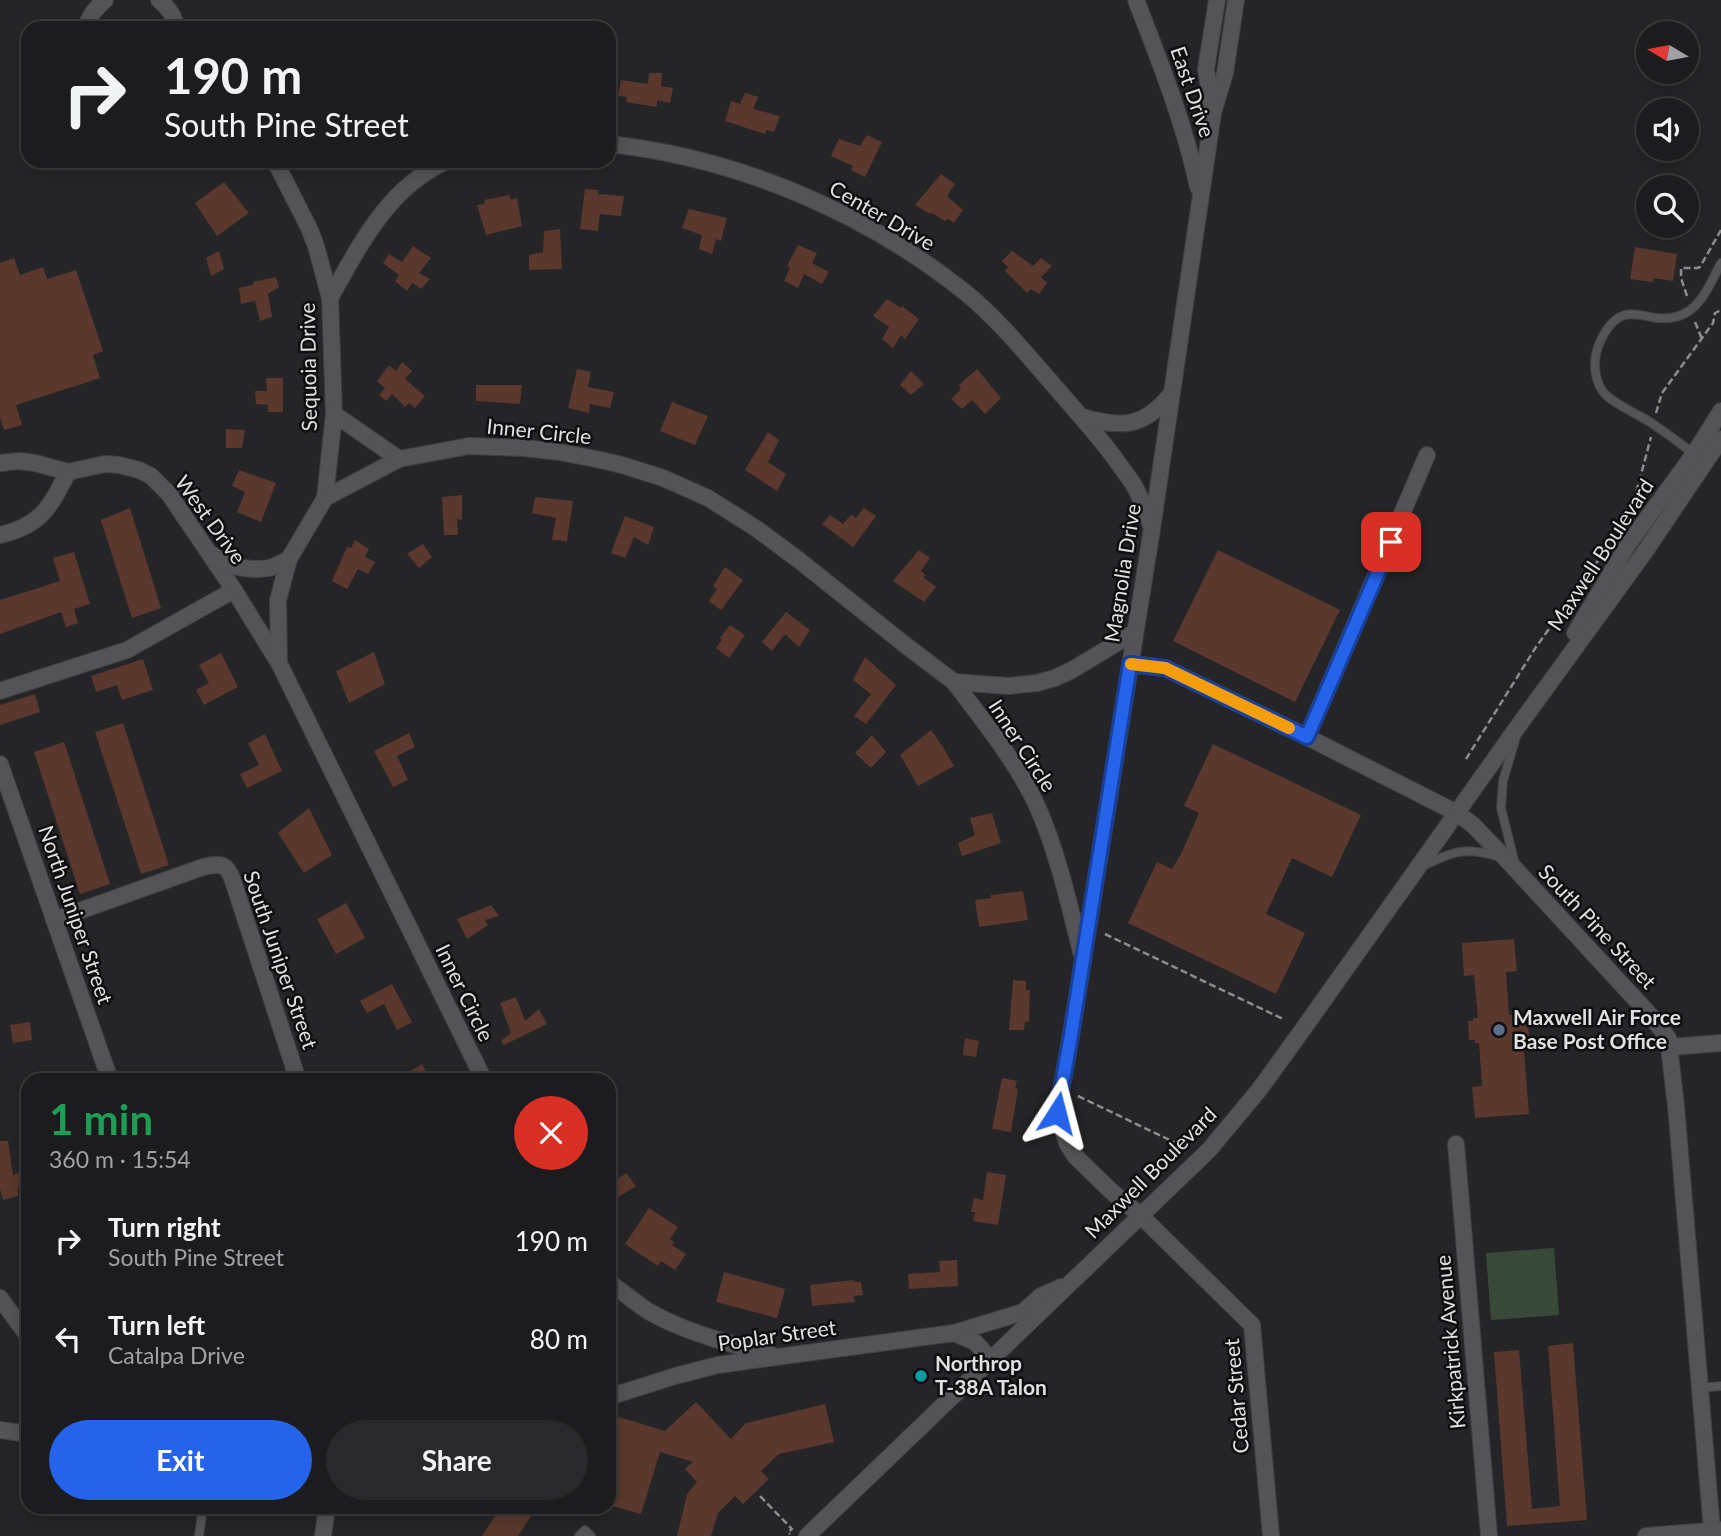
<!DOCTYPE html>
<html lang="en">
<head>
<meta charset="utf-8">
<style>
  :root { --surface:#1c1c1e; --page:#29292b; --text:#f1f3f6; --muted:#a0a1a4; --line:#3a3a3c; --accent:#2563eb }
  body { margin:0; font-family:Lato,sans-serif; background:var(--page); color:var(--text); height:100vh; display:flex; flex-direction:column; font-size:26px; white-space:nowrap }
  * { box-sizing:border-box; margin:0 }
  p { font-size:23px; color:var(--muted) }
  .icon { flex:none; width:38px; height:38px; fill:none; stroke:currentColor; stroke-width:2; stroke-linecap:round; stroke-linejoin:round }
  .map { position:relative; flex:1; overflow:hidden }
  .sheet { position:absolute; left:21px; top:1073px; width:595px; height:441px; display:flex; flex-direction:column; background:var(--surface); border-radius:21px; box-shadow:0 4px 18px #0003,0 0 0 2px var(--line) }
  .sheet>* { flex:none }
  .hud { position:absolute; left:21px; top:21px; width:595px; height:147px; border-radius:21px; box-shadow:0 4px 18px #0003,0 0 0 2px var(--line); background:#1c1c1e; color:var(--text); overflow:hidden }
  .needle { width:46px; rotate:280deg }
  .buttons { position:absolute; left:1636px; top:21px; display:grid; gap:14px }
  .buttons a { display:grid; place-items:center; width:63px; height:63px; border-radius:50%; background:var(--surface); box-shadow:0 4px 18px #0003,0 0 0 2px var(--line); font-size:35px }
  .pin { position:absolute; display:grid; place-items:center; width:60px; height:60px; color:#fff; margin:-30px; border-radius:14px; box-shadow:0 4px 10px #0006 }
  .me { position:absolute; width:77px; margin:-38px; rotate:9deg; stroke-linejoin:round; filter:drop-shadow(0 0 5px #0008) }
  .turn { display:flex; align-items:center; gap:24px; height:147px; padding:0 28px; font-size:32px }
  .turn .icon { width:91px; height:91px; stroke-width:2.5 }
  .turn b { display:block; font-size:49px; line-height:60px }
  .round { display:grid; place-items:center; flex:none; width:74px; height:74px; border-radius:37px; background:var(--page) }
  .overview { display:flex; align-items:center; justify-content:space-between; height:119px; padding:0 28px }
  h1 { font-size:42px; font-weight:700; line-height:52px; color:#1e9e55 }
  .primary-button { display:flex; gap:14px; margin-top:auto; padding:14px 28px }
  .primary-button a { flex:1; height:80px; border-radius:42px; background:var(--accent); color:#fff; font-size:28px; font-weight:700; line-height:80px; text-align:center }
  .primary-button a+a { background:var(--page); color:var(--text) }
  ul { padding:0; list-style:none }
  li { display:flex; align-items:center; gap:21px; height:98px; padding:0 28px }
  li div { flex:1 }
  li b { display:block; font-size:26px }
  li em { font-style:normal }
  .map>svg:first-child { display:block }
  .green { fill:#394938 }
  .building { fill:#5a382d }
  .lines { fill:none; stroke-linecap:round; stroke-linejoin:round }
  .lane-casing { stroke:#404043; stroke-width:10 }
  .street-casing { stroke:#404043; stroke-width:18 }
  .path { stroke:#8c8c8e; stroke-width:2.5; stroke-dasharray:7 3.5; stroke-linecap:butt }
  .lane { stroke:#545457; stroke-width:8 }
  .street { stroke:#545457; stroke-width:16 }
  .route-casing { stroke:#184099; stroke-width:18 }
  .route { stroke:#2563eb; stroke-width:12 }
  .slow { stroke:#f59e0b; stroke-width:12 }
  .service-dot { fill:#5c6f8a; stroke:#0e0e10; stroke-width:2.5 }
  .culture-dot { fill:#0f9aa8; stroke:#0e0e10; stroke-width:2.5 }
  .labels { text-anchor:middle; stroke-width:5; stroke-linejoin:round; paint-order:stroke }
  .street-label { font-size:21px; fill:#e0e0e2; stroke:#0e0e10 }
  .poi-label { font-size:21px; font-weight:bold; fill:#e0e0e2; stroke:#0e0e10; text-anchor:start }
</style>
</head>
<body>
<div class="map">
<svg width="1721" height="1536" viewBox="0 0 1721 1536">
  <rect width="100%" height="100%" fill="#252528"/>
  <!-- green -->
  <polygon class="green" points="1554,1248 1559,1315 1491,1320 1486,1253"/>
  <!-- building -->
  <g class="building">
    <polygon points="649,73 662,73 661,86 673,88 670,103 657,100 657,107 626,102 627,97 618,96 621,80 648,84"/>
    <polygon points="745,93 758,97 753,109 780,116 774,132 767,130 765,134 725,121 731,101 740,104"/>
    <polygon points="867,135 882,142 865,177 851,170 853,166 831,156 839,139 860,146"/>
    <polygon points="941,174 955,184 947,196 963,210 954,223 948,219 945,221 932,213 930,214 915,205"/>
    <polygon points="224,182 249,213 217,236 195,203"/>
    <polygon points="585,189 598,190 598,194 624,196 621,216 600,214 598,231 580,229"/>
    <polygon points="509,195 511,200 517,198 522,226 486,235 477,205 485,204 484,200"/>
    <polygon points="689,209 727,218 721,241 716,239 712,254 699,249 702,235 682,228"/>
    <polygon points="560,229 562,269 529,270 529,255 543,252 544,231"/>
    <polygon points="798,245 817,253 812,263 829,272 822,284 804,274 798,288 784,281 790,268 787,266"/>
    <polygon points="413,246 431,258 419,273 430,279 421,289 412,283 407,291 395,281 399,275 383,263 389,254 402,262"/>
    <polygon points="1635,247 1677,254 1673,281 1654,278 1653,282 1630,279"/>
    <polygon points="219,251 224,269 211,276 206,258"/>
    <polygon points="1012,251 1033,266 1041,258 1052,266 1041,277 1047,283 1039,294 1031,289 1027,293 1005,271 1008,267 1002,261"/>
    <polygon points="14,258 20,275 43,267 47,279 76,270 103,351 93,355 100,378 16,405 22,425 4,430 0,418 0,263"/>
    <polygon points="276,277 279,287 268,294 272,317 260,321 255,301 241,304 239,288 253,285 253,282"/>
    <polygon points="887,299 901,308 902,306 919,319 905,339 901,335 893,348 882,339 889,327 873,316"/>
    <polygon points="402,362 412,371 405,379 425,396 415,408 409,403 405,407 392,394 386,401 379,395 385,388 377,381 389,365 396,371"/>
    <polygon points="577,369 591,372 588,387 614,392 610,408 590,404 589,413 568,408"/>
    <polygon points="977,369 1001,398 985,414 972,400 962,409 951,399 961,389 959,385"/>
    <polygon points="911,371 924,384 911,395 900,385"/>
    <polygon points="266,378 283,378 283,412 268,412 268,405 256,404 255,391 267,391"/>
    <polygon points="476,385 522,385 520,404 476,401"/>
    <polygon points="672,402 708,416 695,445 660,431"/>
    <polygon points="226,429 245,430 242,448 226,448"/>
    <polygon points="768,432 779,440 768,462 786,474 777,491 745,470"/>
    <polygon points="239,470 276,483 261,522 237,512 245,492 232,486"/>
    <polygon points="462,495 462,520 457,519 458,535 444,535 442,497"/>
    <polygon points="535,497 573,501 567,541 552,540 556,518 532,513"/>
    <polygon points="130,508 161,608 132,618 101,520"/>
    <polygon points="864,508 876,516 853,547 822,524 830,515 843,524 851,515 856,518"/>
    <polygon points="625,516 654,527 648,545 634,537 625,558 611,553"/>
    <polygon points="355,540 369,549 365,557 375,562 368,574 358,569 347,589 332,581 347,547 351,548"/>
    <polygon points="423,544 432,557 419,568 407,554"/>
    <polygon points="919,550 930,558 921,571 926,575 923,577 936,587 924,602 893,581"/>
    <polygon points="1218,550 1340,610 1295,702 1173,641"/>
    <polygon points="74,552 90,604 74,609 78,623 66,627 61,612 0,634 0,600 60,581 53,558"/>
    <polygon points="725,567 743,580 721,610 709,601 717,589 713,586"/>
    <polygon points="786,612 810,630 799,647 785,634 772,651 762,642"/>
    <polygon points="730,625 745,635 729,658 716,648 722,640 720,638"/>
    <polygon points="374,652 385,684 349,703 336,671"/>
    <polygon points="221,653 238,687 204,705 196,690 209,683 199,665"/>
    <polygon points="865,657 896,685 866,724 854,716 871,694 853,680"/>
    <polygon points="143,659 153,690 122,700 117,685 96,692 91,676"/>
    <polygon points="35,694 40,712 0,725 0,705"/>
    <polygon points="123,723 169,865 141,874 95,732"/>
    <polygon points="931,730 943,747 954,766 918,786 900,755"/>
    <polygon points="409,733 415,747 397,756 408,780 393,787 374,751"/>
    <polygon points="265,734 282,771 247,788 240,774 259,765 248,743"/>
    <polygon points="872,735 886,752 871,768 855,753"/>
    <polygon points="64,742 110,884 80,894 34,752"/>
    <polygon points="1213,744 1361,815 1332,877 1292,858 1266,914 1305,933 1276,994 1128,923 1157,862 1172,869 1182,852 1199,813 1184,806"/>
    <polygon points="309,808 332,855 304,873 278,833"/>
    <polygon points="992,813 1001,843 962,856 958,843 975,835 970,818"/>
    <polygon points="1023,891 1028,920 979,927 975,900 991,898 991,895"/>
    <polygon points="346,903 365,938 336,954 317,919"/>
    <polygon points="491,905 499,916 485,920 488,925 467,939 457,919"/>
    <polygon points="1514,939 1517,971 1506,972 1509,1015 1528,1014 1529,1039 1523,1039 1529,1114 1475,1118 1472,1087 1482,1086 1479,1043 1475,1043 1475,1040 1469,1040 1468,1021 1473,1021 1473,1018 1478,1018 1474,975 1464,976 1462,943"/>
    <polygon points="1013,980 1026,981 1026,990 1030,990 1029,1022 1025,1022 1024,1030 1009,1030"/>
    <polygon points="392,984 412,1022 397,1030 384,1004 367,1013 360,1001"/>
    <polygon points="516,997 525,1021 539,1009 547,1024 504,1045 501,1041 511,1033 500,1003"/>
    <polygon points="30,1022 32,1040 13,1043 10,1025"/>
    <polygon points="965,1038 979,1041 976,1057 963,1055"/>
    <polygon points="422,1064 431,1080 414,1080 410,1071"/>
    <polygon points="1002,1078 1017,1081 1015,1088 1018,1089 1011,1132 992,1129"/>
    <polygon points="0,1141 8,1141 13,1175 25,1171 28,1182 18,1187 18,1196 3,1200 0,1189"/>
    <polygon points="987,1172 1006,1175 998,1225 973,1221 975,1212 971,1212 974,1198 983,1200"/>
    <polygon points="626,1173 636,1186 609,1203 609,1185"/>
    <polygon points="649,1208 678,1227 670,1239 674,1242 672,1245 686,1254 675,1270 661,1261 658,1266 625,1244"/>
    <polygon points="957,1260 958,1286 909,1289 908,1274 940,1272 939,1261"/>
    <polygon points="724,1272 785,1289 777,1318 716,1302"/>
    <polygon points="854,1280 854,1282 861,1282 863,1295 854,1296 855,1302 812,1306 810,1285"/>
    <polygon points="1573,1343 1587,1520 1507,1526 1494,1352 1519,1350 1532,1509 1560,1506 1548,1346"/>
    <polygon points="696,1402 731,1439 746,1423 825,1404 834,1442 779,1454 761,1471 769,1479 743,1504 735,1496 718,1513 711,1536 677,1536 687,1494 697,1482 685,1469 693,1462 660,1452 641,1514 609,1505 609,1442 616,1416 665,1431"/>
    <polygon points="501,1507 537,1507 518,1536 482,1536"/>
  </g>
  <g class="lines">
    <!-- lane casing -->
    <g class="lane-casing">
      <g id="lane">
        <path d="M1694,454C1680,443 1665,432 1650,422C1637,414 1621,407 1608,397C1593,384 1592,359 1600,342C1605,331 1613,318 1625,315C1635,312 1647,317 1657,318C1696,322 1706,292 1721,263"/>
        <polyline points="1515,864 1501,808 1503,781 1515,740"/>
        <path d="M1423,866C1453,851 1467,846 1500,857"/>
        <polyline points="1700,1388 1721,1386"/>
        <polyline points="199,1536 203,1507"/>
        <polyline points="579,1536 585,1530 591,1536"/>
      </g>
    </g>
    <!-- street casing -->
    <g class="street-casing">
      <g id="street">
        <path d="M159,0C168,7 174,16 177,28"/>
        <path d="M1136,0C1160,62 1184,122 1198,187"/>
        <polyline points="1236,0 1225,73 1213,113 1152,529 1071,1035 1057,1113 1067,1143 1075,1156 1111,1191 1140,1215 1252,1325 1271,1536"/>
        <path d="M86,28C89,16 95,9 105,0"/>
        <polyline points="1212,108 1206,69 1217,0"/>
        <path d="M609,144C738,158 865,212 966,293C1000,321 1028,356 1057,389C1079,415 1102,439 1121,467C1126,474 1132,481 1136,489C1142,501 1147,515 1152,528"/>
        <polyline points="275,161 309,228 316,246 330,298 334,414 325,498"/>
        <path d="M330,298C360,245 388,187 447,161"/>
        <polyline points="334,414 399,459"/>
        <path d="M1082,417C1121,428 1144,428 1171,394"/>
        <polyline points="0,463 19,461 35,463 68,472 105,464 119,465 139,470 151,476 169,494 234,590 277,660"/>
        <path d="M0,535C41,526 50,507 68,472"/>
        <path d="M213,555C226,567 251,571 268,568C275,567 283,562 289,559"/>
        <polyline points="1575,633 1629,543 1694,454 1721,411"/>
        <polyline points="1130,664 1165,668 1307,737 1457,813 1473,825 1507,860 1650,1015 1668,1038 1676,1106 1712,1530"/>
        <path d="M954,682C984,722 1017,762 1038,808C1058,854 1069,904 1081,952"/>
        <polyline points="0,691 127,650 234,590"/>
        <polyline points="1307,737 1427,455"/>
        <polyline points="0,764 110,1080"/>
        <path d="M54,920L203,867C221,863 227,863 233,881L298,1080"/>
        <polyline points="1670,1047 1721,1043"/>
        <polyline points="484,1080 279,663 278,600 289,559 325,498 399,459 469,446 524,448 559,452 596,459 622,465 663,478 708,498 757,529 800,561 904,644 954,682 1008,686 1037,683 1055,678 1072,670 1135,632"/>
        <polyline points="1456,1144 1489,1536"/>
        <path d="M609,1282C622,1292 635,1302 648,1311C686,1333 729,1343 771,1355"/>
        <polyline points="0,1298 28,1336"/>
        <polyline points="954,1333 1023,1312 1041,1296 1061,1287"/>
        <polyline points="609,1397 675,1376 718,1365 954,1333 975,1342 991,1360"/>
        <polyline points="0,1430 28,1434"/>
        <polyline points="323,1536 327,1507"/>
        <polyline points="807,1536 1209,1150 1259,1090 1301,1032 1519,725 1644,553 1721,439"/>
        <polyline points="1646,1536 1721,1530"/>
      </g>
    </g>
    <!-- path -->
    <g class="path">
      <polyline points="1687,296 1681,278 1681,268 1697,268 1700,267 1721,230"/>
      <polyline points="1695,322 1702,339"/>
      <polyline points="1656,413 1662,393 1713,323 1715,313 1721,310"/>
      <polyline points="1631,512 1651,437"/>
      <polyline points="1466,759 1536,647 1600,558"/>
      <polyline points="1105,934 1285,1020"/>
      <polyline points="1078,1096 1182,1146"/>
      <polyline points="760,1496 792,1529 788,1532 790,1534"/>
    </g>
    <!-- lane -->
    <use href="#lane" class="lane"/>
    <!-- street -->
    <use href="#street" class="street"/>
  </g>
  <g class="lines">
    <!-- route casing -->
    <g class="route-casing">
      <polyline id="route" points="1057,1113 1071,1035 1130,664 1165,668 1307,737 1391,542"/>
    </g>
    <!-- route -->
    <use href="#route" class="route"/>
    <!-- slow -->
    <polyline class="slow" points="1131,664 1165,668 1289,728"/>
  </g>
  <!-- markers -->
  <circle class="service-dot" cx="1499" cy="1030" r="7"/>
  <circle class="culture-dot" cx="921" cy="1376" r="7"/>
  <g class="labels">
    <!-- street labels -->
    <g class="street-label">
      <text transform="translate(1192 92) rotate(71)" y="7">East Drive</text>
      <text transform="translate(882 216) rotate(30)" y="7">Center Drive</text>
      <text transform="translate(309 367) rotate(-91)" y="7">Sequoia Drive</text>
      <text transform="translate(539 432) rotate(6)" y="7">Inner Circle</text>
      <text transform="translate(210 520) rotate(54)" y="7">West Drive</text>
      <text transform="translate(1601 555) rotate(-57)" y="7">Maxwell Boulevard</text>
      <text transform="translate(1123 573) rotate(-81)" y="7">Magnolia Drive</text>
      <text transform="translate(1022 746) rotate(57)" y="7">Inner Circle</text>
      <text transform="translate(75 915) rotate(71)" y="7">North Juniper Street</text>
      <text transform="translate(1597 927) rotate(47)" y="7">South Pine Street</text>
      <text transform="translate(280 960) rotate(71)" y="7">South Juniper Street</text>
      <text transform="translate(464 993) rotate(64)" y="7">Inner Circle</text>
      <text transform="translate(1151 1173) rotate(-45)" y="7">Maxwell Boulevard</text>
      <text transform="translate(777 1336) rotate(-8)" y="7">Poplar Street</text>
      <text transform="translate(1451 1342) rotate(-95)" y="7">Kirkpatrick Avenue</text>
      <text transform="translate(1237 1396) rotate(-95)" y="7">Cedar Street</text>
    </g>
    <!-- poi labels -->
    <g class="poi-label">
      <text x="1513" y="1025">Maxwell Air Force<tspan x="1513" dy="24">Base Post Office</tspan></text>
      <text x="935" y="1371">Northrop<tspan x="935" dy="24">T-38A Talon</tspan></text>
    </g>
  </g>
</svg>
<div class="buttons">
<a><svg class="needle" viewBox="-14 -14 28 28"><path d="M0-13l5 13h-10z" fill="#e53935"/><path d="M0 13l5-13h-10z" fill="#a0a1a4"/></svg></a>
<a><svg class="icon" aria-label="sound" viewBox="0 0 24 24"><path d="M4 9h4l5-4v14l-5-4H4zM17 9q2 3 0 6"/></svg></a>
<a><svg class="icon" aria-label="search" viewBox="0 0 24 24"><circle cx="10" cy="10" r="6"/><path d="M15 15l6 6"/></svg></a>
</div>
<div class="pin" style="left:1391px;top:542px;background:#d93025"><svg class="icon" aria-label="arrive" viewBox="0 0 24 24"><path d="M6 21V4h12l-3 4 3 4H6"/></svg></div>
<svg class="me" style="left:1057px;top:1113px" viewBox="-20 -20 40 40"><path d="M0-17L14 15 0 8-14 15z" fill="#2563eb" stroke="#fff" stroke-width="4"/></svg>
<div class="hud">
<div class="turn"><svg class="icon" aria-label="right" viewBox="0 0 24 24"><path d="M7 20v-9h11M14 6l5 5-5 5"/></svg><div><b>190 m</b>South Pine Street</div></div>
</div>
<section class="sheet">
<div class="overview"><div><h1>1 min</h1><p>360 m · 15:54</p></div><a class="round" style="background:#d93025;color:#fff"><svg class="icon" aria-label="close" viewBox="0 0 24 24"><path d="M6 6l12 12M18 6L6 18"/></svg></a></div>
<ul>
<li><svg class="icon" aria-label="right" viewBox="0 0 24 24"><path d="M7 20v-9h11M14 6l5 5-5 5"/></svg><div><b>Turn right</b><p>South Pine Street</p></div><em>190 m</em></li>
<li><svg class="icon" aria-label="left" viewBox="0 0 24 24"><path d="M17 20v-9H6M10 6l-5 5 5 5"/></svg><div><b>Turn left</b><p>Catalpa Drive</p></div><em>80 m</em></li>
</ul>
<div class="primary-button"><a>Exit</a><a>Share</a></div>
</section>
</div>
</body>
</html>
